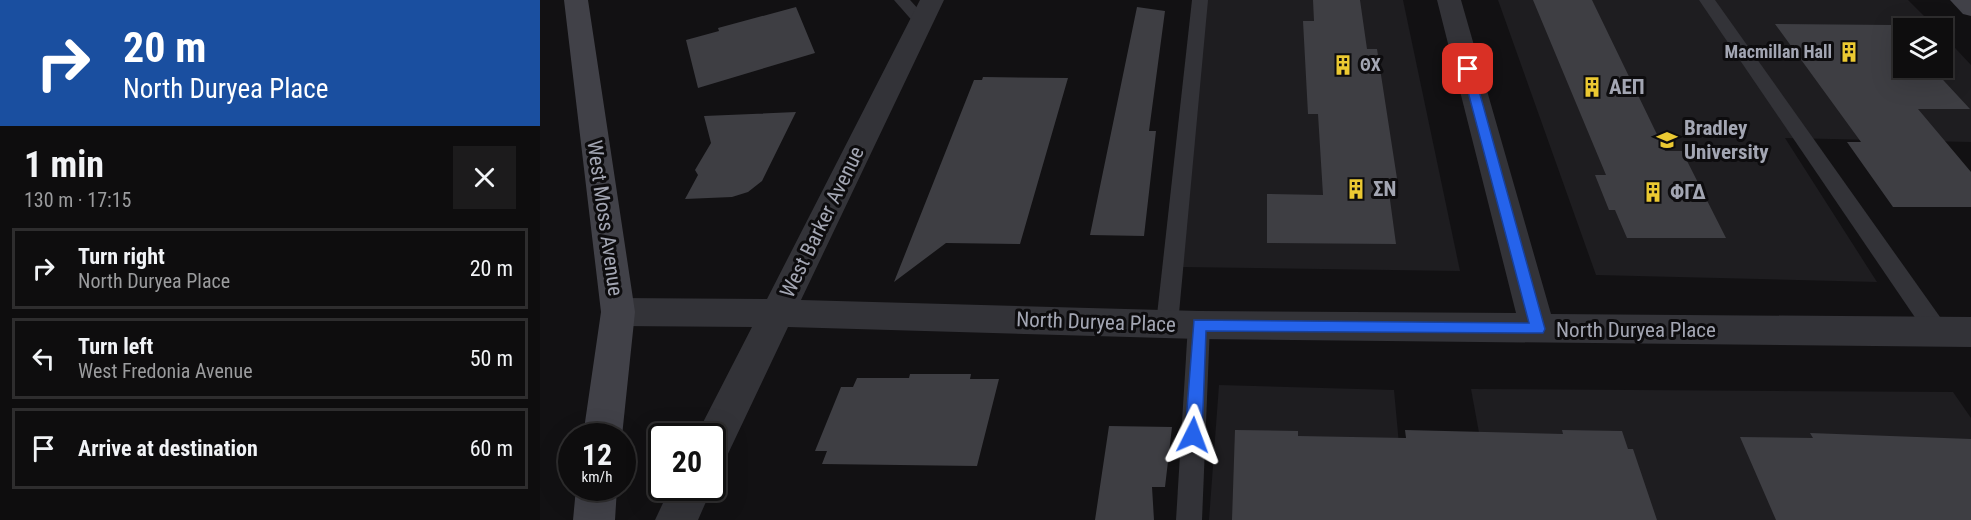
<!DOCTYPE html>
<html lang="en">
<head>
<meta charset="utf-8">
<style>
  :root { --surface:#0e0d0e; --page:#1c1b1c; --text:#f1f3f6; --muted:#9b9c9e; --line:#2e2d2e }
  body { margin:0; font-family:"Roboto Condensed",sans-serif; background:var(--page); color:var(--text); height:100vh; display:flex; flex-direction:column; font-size:22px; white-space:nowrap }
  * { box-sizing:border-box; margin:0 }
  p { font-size:20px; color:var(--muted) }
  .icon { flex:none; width:33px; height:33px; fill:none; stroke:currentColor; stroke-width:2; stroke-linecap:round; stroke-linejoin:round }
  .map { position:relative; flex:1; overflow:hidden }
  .sheet { display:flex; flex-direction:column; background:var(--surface); width:540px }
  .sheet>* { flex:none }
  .top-card { background:#1a4fa0; color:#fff; overflow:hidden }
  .buttons { position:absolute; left:1353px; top:18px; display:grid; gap:12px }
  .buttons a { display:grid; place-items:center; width:60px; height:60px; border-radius:0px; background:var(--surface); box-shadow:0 6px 24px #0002,0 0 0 2px var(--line); font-size:30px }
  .speed { position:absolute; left:18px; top:423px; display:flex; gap:12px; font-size:30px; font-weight:700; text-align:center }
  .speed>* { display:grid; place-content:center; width:78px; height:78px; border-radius:50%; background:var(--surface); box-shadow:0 6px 24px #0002,0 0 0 2px var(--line); line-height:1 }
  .speed small { font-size:15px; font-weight:400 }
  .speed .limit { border:3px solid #111; border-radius:9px; background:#fff; color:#111 }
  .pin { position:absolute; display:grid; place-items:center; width:51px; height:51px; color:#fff; margin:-26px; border-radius:12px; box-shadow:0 3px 9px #0006 }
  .me { position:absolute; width:66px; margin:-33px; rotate:3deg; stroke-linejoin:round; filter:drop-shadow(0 0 4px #0008) }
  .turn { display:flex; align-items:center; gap:21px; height:126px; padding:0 24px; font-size:27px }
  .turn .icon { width:78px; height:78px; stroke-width:2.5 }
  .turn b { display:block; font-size:42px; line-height:51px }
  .round { display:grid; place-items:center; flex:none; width:63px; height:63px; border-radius:0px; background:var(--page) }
  .head { display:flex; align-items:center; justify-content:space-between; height:102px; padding:0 24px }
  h1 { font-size:36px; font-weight:700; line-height:45px }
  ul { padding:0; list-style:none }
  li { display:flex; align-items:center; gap:18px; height:81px; margin:0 12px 9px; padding:0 12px; border:3px solid var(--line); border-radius:0px }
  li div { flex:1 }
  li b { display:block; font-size:22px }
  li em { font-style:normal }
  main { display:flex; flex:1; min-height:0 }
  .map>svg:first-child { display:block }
  .built { fill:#1e1d20 }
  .building { fill:#3e3e43 }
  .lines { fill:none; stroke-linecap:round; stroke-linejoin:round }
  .lane { fill:#333338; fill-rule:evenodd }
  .street { fill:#333338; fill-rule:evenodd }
  .secondary { fill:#414148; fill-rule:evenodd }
  .route { fill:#2563eb; stroke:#184099; stroke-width:1.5 }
  .labels { text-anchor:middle; stroke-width:6; stroke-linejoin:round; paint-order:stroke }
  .far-poi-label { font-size:18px; font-weight:bold; fill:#a3a6b3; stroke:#0d0c0e; text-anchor:end }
  .poi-label { font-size:21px; font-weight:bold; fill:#a3a6b3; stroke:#0d0c0e; text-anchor:start }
  .street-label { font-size:21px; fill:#a3a6b3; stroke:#0d0c0e }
</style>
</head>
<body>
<main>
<section class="sheet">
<div class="top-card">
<div class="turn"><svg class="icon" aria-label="right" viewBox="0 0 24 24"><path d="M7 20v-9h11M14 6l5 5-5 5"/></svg><div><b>20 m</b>North Duryea Place</div></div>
</div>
<div class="head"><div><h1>1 min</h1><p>130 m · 17:15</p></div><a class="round"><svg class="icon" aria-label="close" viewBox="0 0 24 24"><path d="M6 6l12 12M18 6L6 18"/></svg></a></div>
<ul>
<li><svg class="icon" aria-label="right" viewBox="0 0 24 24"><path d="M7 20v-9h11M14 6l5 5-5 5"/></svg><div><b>Turn right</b><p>North Duryea Place</p></div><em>20 m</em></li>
<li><svg class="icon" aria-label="left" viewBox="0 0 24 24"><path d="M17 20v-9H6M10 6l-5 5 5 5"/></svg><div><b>Turn left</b><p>West Fredonia Avenue</p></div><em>50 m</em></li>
<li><svg class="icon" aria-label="arrive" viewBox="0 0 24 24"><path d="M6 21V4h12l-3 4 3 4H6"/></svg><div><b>Arrive at destination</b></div><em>60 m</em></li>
</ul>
</section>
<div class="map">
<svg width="1431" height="520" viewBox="0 0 1431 520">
  <rect width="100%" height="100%" fill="#121113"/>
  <!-- built -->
  <g class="built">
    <polygon points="665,0 863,0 920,271 642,267"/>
    <polygon points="958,0 1368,0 1396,28 1364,28 1364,68 1402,68 1403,35 1431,65 1431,142 1245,138 1337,282 1056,275"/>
    <polygon points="679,385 854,390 866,520 669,520"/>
    <polygon points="931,389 1413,392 1431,418 1431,520 955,520"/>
  </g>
  <!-- building -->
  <g class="building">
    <polygon points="773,0 820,0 827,49 837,49 858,185 848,185 856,244 727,243 727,194 783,195 778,114 768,114 763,21 774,21"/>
    <polygon points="993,0 1052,0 1125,151 1142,151 1186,238 1087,238 1075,210 1069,210 1055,175 1066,175"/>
    <polygon points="256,7 275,53 158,88 146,40 179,31 178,28"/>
    <polygon points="597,7 625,11 609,131 616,131 604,236 550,235"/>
    <polygon points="1235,24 1353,25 1364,36 1364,68 1392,68 1430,109 1378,109 1431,172 1431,207 1353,207 1307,142 1321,142"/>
    <polygon points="443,77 528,78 480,244 406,243 354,282 434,80 442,80"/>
    <polygon points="256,112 222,181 208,192 192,197 145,199 158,175 155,170 171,143 164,116"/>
    <polygon points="370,374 431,374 430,379 459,379 437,466 282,464 287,451 275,451 301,387 313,387 317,378 369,378"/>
    <polygon points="569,426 632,427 625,487 612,487 614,520 555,520"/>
    <polygon points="695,430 758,431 758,436 866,438 865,430 1023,434 1022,430 1082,431 1088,449 1093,449 1117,520 692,520"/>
    <polygon points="1270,433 1431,439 1431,520 1236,520 1200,437 1273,438"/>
  </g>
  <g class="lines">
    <!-- lane -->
    <g class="lane">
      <polygon points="354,0 370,0 390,22 388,25 376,25"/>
      <polygon points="652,0 668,0 638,324 635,331 627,333 619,331 616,324"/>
      <polygon points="1159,0 1175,0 1405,324 1408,331 1405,338 1397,340 1389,338"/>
      <polygon points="659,316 667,318 670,325 662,520 636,520 648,325 651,318"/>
    </g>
    <!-- street -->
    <g class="street">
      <polygon points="380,0 404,0 261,300 659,311 976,313 897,0 921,0 1011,314 1431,317 1431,347 659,339 248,327 186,458 172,463 172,436 156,436 212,327 78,326 66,322 61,312 66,302 78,298 227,299"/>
      <polygon points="130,488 172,488 158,520 115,520"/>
    </g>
    <!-- secondary -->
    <g class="secondary">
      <polygon points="24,0 48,0 95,312 82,436 43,436 61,312"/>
      <polygon points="1410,0 1431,0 1431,16 1423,14"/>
      <polygon points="36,488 77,488 75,520 33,520"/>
    </g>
  </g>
  <!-- route -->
  <polygon class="route" points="928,66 933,69 1005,329 1003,333 666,331 662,435 659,441 653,443 648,441 645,435 654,320 989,323 922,69"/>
  <!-- icons -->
  <defs>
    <g id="building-bare" transform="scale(1.62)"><path d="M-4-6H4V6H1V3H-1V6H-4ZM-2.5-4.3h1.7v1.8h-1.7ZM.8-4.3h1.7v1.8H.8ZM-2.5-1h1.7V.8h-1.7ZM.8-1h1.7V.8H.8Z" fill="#ebc932" stroke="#0d0c0e" stroke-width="2.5" paint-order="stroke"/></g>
    <g id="university-bare" transform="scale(1.62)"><path d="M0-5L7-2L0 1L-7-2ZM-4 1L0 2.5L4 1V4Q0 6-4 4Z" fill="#ebc932" stroke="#0d0c0e" stroke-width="2.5" paint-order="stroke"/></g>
  </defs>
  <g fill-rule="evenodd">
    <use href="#building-bare" x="1309" y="52"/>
    <use href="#building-bare" x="803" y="65"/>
    <use href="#building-bare" x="1052" y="87"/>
    <use href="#university-bare" x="1127" y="140"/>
    <use href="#building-bare" x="816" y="189"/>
    <use href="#building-bare" x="1113" y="192"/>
  </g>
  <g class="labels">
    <!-- far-poi labels -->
    <g class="far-poi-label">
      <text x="1292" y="58">Macmillan Hall</text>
      <text x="820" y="71" text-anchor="start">ΘΧ</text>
    </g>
    <!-- poi labels -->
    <g class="poi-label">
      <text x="1069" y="94">ΑΕΠ</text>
      <text x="1144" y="135">Bradley<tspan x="1144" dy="24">University</tspan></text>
      <text x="833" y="196">ΣΝ</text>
      <text x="1130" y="199">ΦΓΔ</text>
    </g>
    <!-- street labels -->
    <g class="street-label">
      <text transform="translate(65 218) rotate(82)" y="7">West Moss Avenue</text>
      <text transform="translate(282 222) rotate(-64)" y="7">West Barker Avenue</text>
      <text transform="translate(556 322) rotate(2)" y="7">North Duryea Place</text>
      <text x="1096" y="337">North Duryea Place</text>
    </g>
  </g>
</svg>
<div class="buttons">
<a><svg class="icon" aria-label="layers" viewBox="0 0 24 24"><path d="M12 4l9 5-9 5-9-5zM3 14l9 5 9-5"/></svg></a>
</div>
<div class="speed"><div>12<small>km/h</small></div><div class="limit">20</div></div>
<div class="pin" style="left:928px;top:69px;background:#d93025"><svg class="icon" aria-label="arrive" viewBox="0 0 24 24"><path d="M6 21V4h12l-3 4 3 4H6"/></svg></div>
<svg class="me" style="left:653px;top:435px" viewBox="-20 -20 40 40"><path d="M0-17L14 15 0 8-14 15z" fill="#2563eb" stroke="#fff" stroke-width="4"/></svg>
</div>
</main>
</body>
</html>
